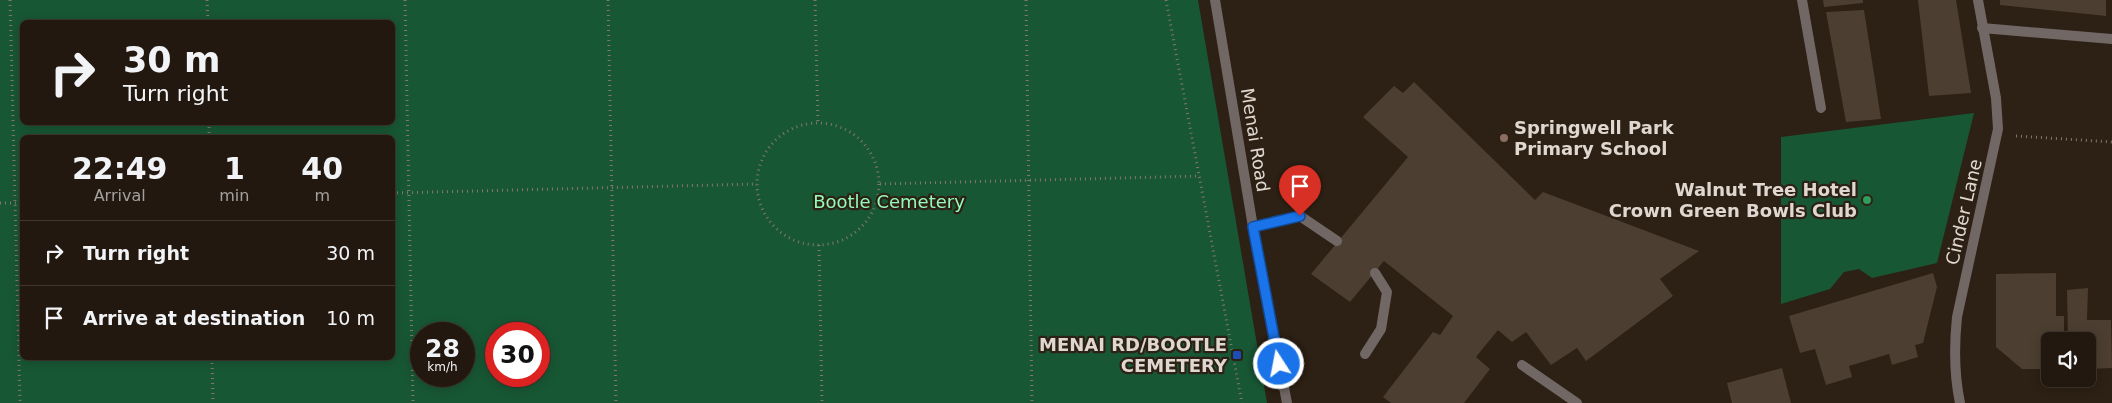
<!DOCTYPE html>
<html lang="en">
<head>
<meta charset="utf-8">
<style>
  :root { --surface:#22180f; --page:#2a2118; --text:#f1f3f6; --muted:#a2a09e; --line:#3f372f }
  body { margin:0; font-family:"DejaVu Sans",sans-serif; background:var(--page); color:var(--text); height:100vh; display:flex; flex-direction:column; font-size:19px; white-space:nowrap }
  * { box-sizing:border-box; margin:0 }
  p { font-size:16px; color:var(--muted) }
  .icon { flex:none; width:28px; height:28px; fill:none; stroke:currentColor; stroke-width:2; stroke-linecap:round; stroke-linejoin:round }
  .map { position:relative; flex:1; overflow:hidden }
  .details { position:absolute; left:20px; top:135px; width:375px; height:225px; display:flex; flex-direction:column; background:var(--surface); border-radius:8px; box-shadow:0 2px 12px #0003,0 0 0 1px var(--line) }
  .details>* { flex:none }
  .hud { position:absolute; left:20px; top:20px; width:375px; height:105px; border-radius:8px; box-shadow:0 2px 12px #0003,0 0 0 1px var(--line); background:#22180f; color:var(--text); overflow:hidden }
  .fabs { position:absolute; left:2041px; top:332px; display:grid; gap:10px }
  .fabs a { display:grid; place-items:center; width:55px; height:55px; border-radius:8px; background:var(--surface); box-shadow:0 2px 12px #0003,0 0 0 1px var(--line); font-size:25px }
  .speed { position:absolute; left:410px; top:322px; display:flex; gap:10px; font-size:25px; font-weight:700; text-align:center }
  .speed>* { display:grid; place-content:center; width:65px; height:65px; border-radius:50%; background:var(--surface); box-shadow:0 2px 12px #0003,0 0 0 1px var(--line); line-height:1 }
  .speed small { font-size:12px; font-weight:400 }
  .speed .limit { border:8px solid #d22; background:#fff; color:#111 }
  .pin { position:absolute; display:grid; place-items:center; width:42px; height:42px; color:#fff; margin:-51px -21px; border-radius:50% 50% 50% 0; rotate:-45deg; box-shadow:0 0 5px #0007 }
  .pin .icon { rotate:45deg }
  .me { position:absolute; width:55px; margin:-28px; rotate:349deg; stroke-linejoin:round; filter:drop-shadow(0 0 4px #0008) }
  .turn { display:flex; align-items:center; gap:18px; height:105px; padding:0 20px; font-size:22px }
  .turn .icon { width:65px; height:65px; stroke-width:2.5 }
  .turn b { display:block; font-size:35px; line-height:42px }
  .eta { display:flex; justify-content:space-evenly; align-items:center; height:85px; text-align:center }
  .eta b { font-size:30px; font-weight:800; line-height:35px }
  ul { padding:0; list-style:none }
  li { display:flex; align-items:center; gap:15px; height:65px; padding:0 20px; border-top:1px solid var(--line) }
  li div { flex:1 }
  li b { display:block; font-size:19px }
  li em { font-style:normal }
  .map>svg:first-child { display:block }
  .green { fill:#185734; fill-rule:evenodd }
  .building { fill:#4c3f31 }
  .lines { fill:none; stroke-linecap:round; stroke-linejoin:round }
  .path { stroke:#82776d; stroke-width:3; stroke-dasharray:1 4; stroke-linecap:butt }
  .lane { stroke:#716765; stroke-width:10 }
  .street { stroke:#716765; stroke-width:10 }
  .route-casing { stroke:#114b97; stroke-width:12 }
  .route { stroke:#1a73e8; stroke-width:9 }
  .education-dot { fill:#8d6e63; stroke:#2d2014; stroke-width:2 }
  .leisure-dot { fill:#2e9e5b; stroke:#2d2014; stroke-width:2 }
  .transit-dot { fill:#1a4fb4; stroke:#2d2014; stroke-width:2 }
  .labels { text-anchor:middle; stroke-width:4.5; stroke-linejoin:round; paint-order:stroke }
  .poi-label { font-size:18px; font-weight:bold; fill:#e0d8d0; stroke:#2d2014; text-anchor:end }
  .street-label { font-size:18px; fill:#e0d8d0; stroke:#2d2014 }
  .park-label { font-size:18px; fill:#92fbb9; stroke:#2d2014 }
</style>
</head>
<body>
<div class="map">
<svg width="2112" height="403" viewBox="0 0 2112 403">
  <rect width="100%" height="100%" fill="#2d2014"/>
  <!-- green -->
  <g class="green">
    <path d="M0,0H1198L1267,403H0ZM22,22H392V122H22ZM22,138H392V358H22ZM421,334H464V376H421ZM496,334H539V376H496Z"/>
    <polygon points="1974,113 1937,263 1872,278 1859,269 1844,272 1830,289 1781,304 1781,137"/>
  </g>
  <!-- building -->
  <g class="building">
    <polygon points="1823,0 1863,0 1863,3 1824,7"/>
    <polygon points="1918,0 1956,0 1971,93 1929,96"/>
    <polygon points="2000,0 2106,0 2106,16 2000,5"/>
    <polygon points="1864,10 1881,119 1846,122 1826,12"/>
    <polygon points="1414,82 1535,200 1543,192 1699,251 1660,279 1673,296 1586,361 1577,348 1551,365 1526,332 1512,342 1498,330 1476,357 1490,369 1464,403 1391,403 1383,397 1433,332 1440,335 1453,316 1384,261 1350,302 1311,274 1408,157 1363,117 1394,86 1403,93"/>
    <polygon points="1933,273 1937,287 1923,343 1915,345 1918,357 1892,365 1889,354 1849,366 1852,377 1826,385 1815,349 1800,353 1789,316"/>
    <polygon points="2056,273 2056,316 2064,316 2064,341 2050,341 2050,369 2022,369 1996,347 1996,274"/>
    <polygon points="2088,288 2087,320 2111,320 2112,368 2088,369 2088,341 2068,341 2067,290"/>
    <polygon points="1782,368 1791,403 1732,403 1727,383"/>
  </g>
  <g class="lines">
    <!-- path -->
    <g class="path">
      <polyline points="10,0 20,403"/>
      <polyline points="207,0 208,22"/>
      <polyline points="405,0 413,403"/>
      <polyline points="608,0 616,403"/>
      <polyline points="815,0 818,122"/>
      <polyline points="1026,0 1032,403"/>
      <polyline points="1166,0 1242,403"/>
      <polyline points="209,122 209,138"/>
      <circle cx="818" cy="184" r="61"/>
      <polyline points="2016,136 2112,142"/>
      <polyline points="880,184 1200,176"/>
      <polyline points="392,193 757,184"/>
      <polyline points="0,203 22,203"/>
      <polyline points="819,245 822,403"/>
      <polyline points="212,358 213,403"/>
    </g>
    <!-- lane -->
    <g class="lane">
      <polyline points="1253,227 1300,216 1337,241"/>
      <polyline points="1365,354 1381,329 1387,292 1375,273"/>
      <polyline points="1522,365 1577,403"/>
    </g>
    <!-- street -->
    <g class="street">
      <polyline points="1215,0 1253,227 1287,403"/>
      <polyline points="1802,0 1821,108"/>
      <polyline points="1982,28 2112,39"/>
      <path d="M1960,403C1954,374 1954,346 1957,317L1998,129L1996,98L1978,0"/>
    </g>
  </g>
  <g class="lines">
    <!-- route casing -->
    <g class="route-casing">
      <polyline id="route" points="1279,364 1253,227 1300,216"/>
    </g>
    <!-- route -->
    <use href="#route" class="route"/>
  </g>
  <!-- markers -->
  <circle class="education-dot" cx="1504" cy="138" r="5"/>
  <circle class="leisure-dot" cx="1867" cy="200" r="5"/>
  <rect class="transit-dot" x="1232" y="350" width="10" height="10" rx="2.5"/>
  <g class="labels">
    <!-- poi labels -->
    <g class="poi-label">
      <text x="1514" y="134" text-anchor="start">Springwell Park<tspan x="1514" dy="21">Primary School</tspan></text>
      <text x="1857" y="196">Walnut Tree Hotel<tspan x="1857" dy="21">Crown Green Bowls Club</tspan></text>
      <text x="1227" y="351">MENAI RD/BOOTLE<tspan x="1227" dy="21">CEMETERY</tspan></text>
    </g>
    <!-- street labels -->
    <g class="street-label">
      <text transform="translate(1255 140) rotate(81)" y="6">Menai Road</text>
      <text transform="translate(1964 212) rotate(-77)" y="6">Cinder Lane</text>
    </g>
    <!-- park labels -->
    <g class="park-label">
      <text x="889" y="208">Bootle Cemetery</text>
    </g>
  </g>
</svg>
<div class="fabs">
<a><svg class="icon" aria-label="sound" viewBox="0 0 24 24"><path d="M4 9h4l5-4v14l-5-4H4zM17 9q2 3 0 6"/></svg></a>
</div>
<div class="speed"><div>28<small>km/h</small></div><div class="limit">30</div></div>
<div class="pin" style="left:1300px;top:216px;background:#d93025"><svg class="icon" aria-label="arrive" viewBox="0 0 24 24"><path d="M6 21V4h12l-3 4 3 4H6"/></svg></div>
<svg class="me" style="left:1279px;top:364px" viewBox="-20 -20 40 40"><circle r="17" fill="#1a73e8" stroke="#fff" stroke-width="3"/><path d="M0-11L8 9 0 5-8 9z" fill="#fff"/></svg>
<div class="hud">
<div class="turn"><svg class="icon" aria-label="right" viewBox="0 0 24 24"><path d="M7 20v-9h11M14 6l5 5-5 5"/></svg><div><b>30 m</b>Turn right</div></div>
</div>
<section class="details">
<div class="eta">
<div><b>22:49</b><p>Arrival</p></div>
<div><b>1</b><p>min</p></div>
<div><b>40</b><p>m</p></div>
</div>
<ul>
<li><svg class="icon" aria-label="right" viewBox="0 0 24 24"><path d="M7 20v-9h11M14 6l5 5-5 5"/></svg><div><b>Turn right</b></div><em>30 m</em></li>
<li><svg class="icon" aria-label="arrive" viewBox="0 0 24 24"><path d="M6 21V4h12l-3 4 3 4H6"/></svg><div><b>Arrive at destination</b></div><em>10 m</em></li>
</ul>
</section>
</div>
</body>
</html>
